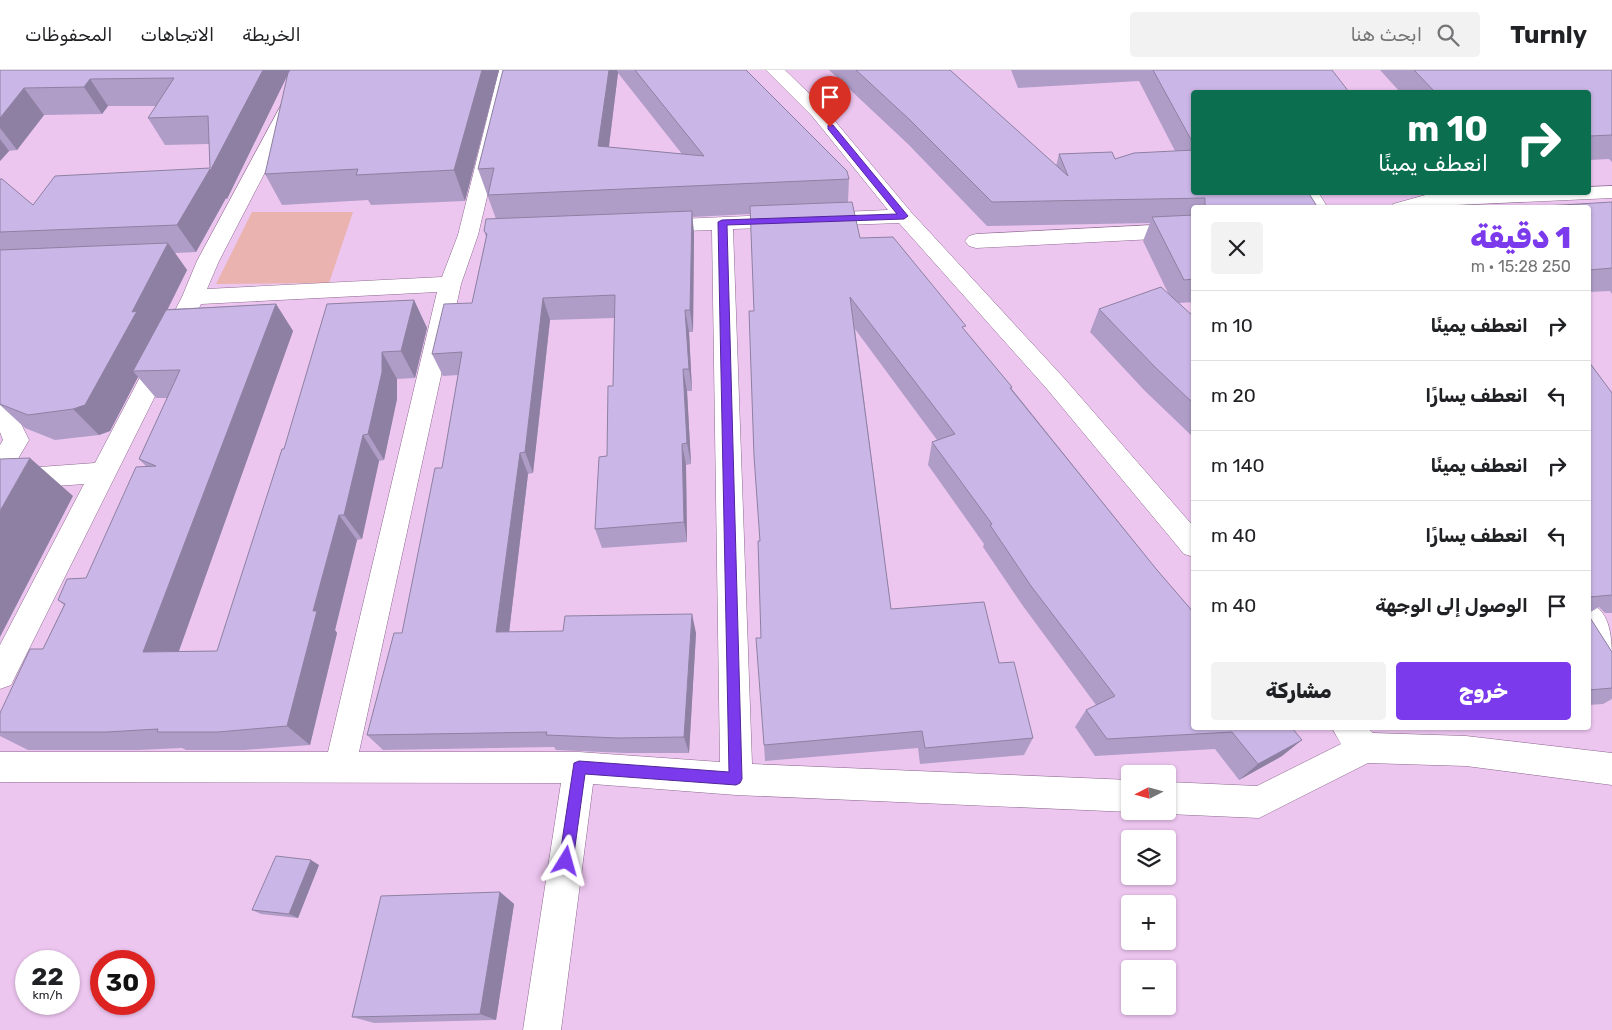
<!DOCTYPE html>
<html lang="ar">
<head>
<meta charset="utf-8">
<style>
  :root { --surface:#fff; --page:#f2f2f2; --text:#202124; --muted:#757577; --line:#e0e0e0; --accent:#7c3aed }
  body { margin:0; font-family:Rubik,"Noto Naskh Arabic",sans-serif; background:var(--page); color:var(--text); direction:rtl; height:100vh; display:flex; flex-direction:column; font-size:19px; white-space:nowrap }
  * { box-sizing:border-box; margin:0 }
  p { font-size:16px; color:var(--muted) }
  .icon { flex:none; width:28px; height:28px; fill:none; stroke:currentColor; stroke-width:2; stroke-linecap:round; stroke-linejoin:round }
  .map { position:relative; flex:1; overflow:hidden; direction:ltr }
  .sheet { position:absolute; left:1191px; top:135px; width:400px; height:525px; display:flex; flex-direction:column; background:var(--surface); border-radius:5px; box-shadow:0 1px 4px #0004; direction:rtl }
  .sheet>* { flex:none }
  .banner { position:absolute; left:1191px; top:20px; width:400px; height:105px; border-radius:5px; box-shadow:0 1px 4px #0004; direction:rtl; background:#0b6e4f; color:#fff; overflow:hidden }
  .needle { width:32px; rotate:264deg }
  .controls { position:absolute; left:1121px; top:695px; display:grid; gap:10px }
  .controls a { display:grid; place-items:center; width:55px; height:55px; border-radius:5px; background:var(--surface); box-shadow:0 1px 4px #0004; font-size:25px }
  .speed { position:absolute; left:15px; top:880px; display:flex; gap:10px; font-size:25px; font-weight:700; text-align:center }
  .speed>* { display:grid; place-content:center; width:65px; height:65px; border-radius:50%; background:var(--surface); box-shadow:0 1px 4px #0004; line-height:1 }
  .speed small { font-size:12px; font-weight:400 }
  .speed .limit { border:8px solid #d22; background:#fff; color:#111 }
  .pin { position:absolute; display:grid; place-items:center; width:42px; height:42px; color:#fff; margin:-51px -21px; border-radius:50% 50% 50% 0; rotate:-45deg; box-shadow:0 0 5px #0007 }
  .pin .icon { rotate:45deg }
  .me { position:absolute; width:55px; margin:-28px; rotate:8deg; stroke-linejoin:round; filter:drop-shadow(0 0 4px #0008) }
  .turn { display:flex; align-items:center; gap:18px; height:105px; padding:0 20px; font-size:22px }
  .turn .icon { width:65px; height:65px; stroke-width:2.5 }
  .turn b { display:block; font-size:35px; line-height:42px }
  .round { display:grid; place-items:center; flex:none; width:52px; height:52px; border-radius:5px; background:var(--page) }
  .headline { display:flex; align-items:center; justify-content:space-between; height:85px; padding:0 20px }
  h1 { font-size:30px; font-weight:800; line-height:38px; color:var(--accent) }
  .button { display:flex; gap:10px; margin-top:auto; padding:10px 20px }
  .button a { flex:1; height:58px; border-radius:5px; background:var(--accent); color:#fff; font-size:20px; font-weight:800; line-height:58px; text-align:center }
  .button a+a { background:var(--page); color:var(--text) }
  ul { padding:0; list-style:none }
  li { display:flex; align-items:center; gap:15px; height:70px; padding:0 20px; border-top:1px solid var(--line) }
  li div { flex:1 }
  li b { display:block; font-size:19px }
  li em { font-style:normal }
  header { display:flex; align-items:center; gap:30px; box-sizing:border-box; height:70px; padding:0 25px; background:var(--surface); border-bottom:1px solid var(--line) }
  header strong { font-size:24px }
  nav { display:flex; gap:28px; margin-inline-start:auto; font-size:18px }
  .search { width:350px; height:45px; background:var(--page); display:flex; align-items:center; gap:12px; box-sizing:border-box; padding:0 18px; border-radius:5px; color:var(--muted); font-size:19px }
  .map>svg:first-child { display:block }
  .green { fill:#ebb3af }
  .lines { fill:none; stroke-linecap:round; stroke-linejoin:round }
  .minor-casing { stroke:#8c688e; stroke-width:1 }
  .minor { fill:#fff; fill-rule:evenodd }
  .wall { fill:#af9dc7; fill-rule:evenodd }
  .shaded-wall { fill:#8e80a2 }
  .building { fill:#cbb7e7; stroke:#8e80a2 }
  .route { fill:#7c3aed; stroke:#51269a }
</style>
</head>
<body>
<header>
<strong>Turnly</strong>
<div class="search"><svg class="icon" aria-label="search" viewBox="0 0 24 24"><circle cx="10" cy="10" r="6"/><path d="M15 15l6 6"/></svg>ابحث هنا</div>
<nav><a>الخريطة</a><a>الاتجاهات</a><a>المحفوظات</a></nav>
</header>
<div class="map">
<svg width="1612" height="960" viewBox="0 0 1612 960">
  <rect width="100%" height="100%" fill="#edc6f0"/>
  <!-- green -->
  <polygon class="green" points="252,142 353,142 329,213 216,214"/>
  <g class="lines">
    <!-- minor casing -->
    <g class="minor-casing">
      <g id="minor">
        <polygon points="300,0 318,0 219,191 207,219 442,207 458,165 499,0 517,0 478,165 461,214 359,682 579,682 720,692 712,160 657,162 650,161 647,156 650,151 657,150 888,140 812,46 766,0 785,0 824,38 911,142 1063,307 1194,457 1194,487 1184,484 1047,319 899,153 733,159 752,694 1130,710 1130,741 1132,741 1130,742 736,725 593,714 561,960 523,960 561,713 0,712 0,682 328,682 437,222 201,234 11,615 0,619 0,575 84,414 0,420 0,375 3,370 0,362 0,326 9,329 29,370 12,399 95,393 182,227 197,191"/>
        <polygon points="1612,116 1612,128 1390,138 1393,134 1429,124 1589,122 1589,117"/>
        <polygon points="1298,122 1318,122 1328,138 1308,138"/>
        <polygon points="1194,153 1194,167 976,178 969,176 965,171 969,166 976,164"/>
        <path d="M1589,533C1612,541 1612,571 1612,594C1585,584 1589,557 1589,533Z"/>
        <polygon points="1332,658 1368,658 1373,663 1466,666 1612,683 1612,715 1466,696 1368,693 1259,748 1168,744 1161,741 1168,741 1168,712 1257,716 1341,674"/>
      </g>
    </g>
    <!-- minor -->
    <use href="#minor" class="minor"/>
  </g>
  <!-- wall -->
  <g class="wall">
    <polygon points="0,0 499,0 465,131 371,135 368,130 282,135 265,104 288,4 227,129 226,128 196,182 175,183 187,200 168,239 276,234 293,261 179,581 217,581 284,379 414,230 427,258 415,308 397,309 397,329 384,390 379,391 362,469 357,470 335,560 337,563 310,675 244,680 186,680 182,678 138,680 28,680 0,666 0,643 43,579 64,535 58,530 86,508 146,396 139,389 167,328 156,328 138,307 110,361 99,365 55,370 25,358 0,335 0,109 33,135 210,98 209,74 165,75 148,48 156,36 108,36 102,44 44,45 17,80 9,81 0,91"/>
    <path d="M503,0H746L849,109L848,132L860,168L965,261L1012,317V319L1157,500L1292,658L1282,686L1239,710L1215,679L1095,686L1075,657L1086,640L1096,635L1023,536L983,477L984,474L928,395L932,372L937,370L855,259L891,539L999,593L1033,668L1024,685L920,694L918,678L765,691L764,675L761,568L760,471L754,241L751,144L692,147L694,164L693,262H689L692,321H687L691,394L686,395L687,472L602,478L595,459L607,386L613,316L614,248L550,250L533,403L528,404L509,562L696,563L689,683H625L556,680L554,677L383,680L367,665L402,563L442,398L458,305L443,306L432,284L472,233L486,167L484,161L496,149L478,99ZM618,3L682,84L609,77Z"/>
    <polygon points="829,0 950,0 1056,96 1059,84 1115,89 1175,81 1139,11 1018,18 1011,0 1332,0 1194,22 1194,122 1318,138 1194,138 1194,232 1179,233 1194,247 1194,368 1144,320 1090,262 1099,239 1169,225 1143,171 1150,153 987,156 908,74"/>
    <polygon points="1380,0 1612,0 1612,92 1609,89 1589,90 1589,22 1400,22"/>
    <polygon points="1612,132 1612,224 1610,221 1589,222 1589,138"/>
    <polygon points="1589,292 1612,323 1612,543 1605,543 1599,537 1589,543"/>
    <polygon points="1589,547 1612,582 1612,629 1603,634 1589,635"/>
    <polygon points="319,795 298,848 261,844 252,840"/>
    <polygon points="500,822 514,834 496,950 374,953 352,947"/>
  </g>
  <!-- shaded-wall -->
  <g class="shaded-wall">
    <polygon points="263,0 290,0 227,129 226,128 196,182 177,155 210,99"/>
    <polygon points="482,0 499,0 465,131 454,100"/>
    <polygon points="609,0 617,0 618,3 605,107 598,76"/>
    <polygon points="90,9 108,36 102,44 84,17"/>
    <polygon points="24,18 44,45 17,80 0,58 0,48"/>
    <polygon points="0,69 9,81 0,91"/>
    <polygon points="692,141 694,164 693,262 690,240"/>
    <polygon points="168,173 187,200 155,264 133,301 138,307 110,361 99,365 73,339 132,242"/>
    <polygon points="543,228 550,250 533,403 525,382"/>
    <polygon points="414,230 427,258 415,308 401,281"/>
    <polygon points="276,234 293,261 171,603 143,582"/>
    <polygon points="685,240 689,262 692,321 689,299"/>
    <polygon points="382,282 397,309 397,329 384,390 368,364"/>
    <polygon points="683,299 687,321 691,394 687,373"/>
    <polygon points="363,365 379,391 362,469 344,445"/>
    <polygon points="682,374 686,395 687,472 684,452"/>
    <polygon points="520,383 528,404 507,580 496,562"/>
    <polygon points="30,388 73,426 0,567 0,441"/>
    <polygon points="339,445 357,470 335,560 337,563 310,675 287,656 313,541"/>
    <polygon points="692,544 696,563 689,683 684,667"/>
    <polygon points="1302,670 1282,686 1239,710 1258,694"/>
    <polygon points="311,790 319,795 298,848 289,844"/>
    <polygon points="500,822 514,834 496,950 480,944"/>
  </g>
  <!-- building -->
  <g class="building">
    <polygon points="0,0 263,0 210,101 210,99 177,155 0,162 0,109 2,109 33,135 55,106 210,98 208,46 148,48 174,8 90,9 84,17 24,18 0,48"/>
    <polygon points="290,0 482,0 454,100 356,105 358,99 265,104 288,3"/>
    <polygon points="503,0 609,0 598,76 704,86 635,0 746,0 847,101 849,109 488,125 494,98 478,99"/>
    <polygon points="856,0 950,0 1068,106 1059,84 1112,82 1115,89 1134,83 1194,80 1194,122 1308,122 1318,138 1205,138 1205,128 992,132 910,50"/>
    <polygon points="1153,0 1332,0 1349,22 1194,22 1194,75"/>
    <polygon points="1414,0 1612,0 1612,65 1589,66 1589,22 1435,22"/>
    <polygon points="852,132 860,168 893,167 966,256 962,257 1012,317 1010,318 1157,500 1194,543 1194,658 1292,658 1302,670 1258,694 1232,662 1107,669 1086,640 1115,626 1031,516 990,455 992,454 932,372 955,364 850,227 891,539 984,532 999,593 1014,592 1033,668 925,678 922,661 764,675 756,568 761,568 758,471 760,471 754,386 749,241 754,241 750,136"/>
    <polygon points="1612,132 1612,198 1589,200 1589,138 1513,138"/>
    <polygon points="692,141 690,240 685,240 689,299 683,299 687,373 682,374 684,452 595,459 599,387 607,386 608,316 613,316 615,225 543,228 525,382 520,383 496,562 563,561 565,546 692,544 684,667 618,668 546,665 547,662 367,665 394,563 402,563 435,398 442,398 462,282 432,284 444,234 472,233 487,164 484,161 486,149"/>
    <polygon points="1194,145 1194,209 1184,210 1152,147"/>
    <polygon points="168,173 132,242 137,241 85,335 73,339 28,345 0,334 0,180"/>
    <polygon points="1161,217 1194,247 1194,334 1155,297 1099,239"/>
    <polygon points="414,230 401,281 382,282 382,302 368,364 363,365 344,445 339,445 313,541 317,541 287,656 218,662 157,662 158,659 107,662 0,662 0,643 30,579 43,579 65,534 58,530 67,509 86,508 136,397 156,396 139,389 180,300 133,301 166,240 276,234 143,582 217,581 282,379 284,379 327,234"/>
    <polygon points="1589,292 1612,323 1612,525 1589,527"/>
    <polygon points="30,388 0,441 0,389"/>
    <polygon points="1589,546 1612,582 1612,618 1589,620"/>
    <polygon points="276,786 311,790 289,844 252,840"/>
    <polygon points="500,822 480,944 352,947 381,826"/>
  </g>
  <!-- route -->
  <polygon class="route" points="828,55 833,55 908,146 904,149 727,155 742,709 740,713 736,715 585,704 573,791 571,796 566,798 561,796 559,791 574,693 579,691 729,702 718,152 722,150 897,144 828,59"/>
</svg>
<div class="controls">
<a><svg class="needle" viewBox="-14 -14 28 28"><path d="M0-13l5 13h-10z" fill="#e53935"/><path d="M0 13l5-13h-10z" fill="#757577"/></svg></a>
<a><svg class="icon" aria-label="layers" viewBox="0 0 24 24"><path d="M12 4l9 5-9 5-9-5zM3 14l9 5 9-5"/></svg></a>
<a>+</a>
<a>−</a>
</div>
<div class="speed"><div>22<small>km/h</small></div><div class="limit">30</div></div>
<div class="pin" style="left:830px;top:57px;background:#d93025"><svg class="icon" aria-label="arrive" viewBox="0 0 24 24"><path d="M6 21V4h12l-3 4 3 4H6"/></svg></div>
<svg class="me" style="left:566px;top:791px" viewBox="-20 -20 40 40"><path d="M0-17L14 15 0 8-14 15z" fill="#7c3aed" stroke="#fff" stroke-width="4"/></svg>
<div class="banner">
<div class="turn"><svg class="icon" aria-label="right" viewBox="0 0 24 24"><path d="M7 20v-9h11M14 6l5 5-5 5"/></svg><div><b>10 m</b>انعطف يمينًا</div></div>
</div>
<section class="sheet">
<div class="headline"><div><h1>1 دقيقة</h1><p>250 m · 15:28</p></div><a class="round"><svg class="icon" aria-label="close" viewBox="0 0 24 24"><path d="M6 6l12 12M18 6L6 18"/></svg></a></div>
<ul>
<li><svg class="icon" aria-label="right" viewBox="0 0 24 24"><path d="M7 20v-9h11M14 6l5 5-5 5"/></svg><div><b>انعطف يمينًا</b></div><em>10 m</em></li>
<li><svg class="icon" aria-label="left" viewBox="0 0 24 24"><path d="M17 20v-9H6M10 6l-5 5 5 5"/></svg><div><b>انعطف يسارًا</b></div><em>20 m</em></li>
<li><svg class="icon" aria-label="right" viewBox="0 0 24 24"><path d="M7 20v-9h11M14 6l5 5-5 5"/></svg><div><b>انعطف يمينًا</b></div><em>140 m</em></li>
<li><svg class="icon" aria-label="left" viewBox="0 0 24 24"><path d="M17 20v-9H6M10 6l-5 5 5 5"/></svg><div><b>انعطف يسارًا</b></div><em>40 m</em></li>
<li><svg class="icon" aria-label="arrive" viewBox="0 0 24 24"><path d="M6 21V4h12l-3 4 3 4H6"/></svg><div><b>الوصول إلى الوجهة</b></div><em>40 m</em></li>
</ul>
<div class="button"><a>خروج</a><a>مشاركة</a></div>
</section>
</div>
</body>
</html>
